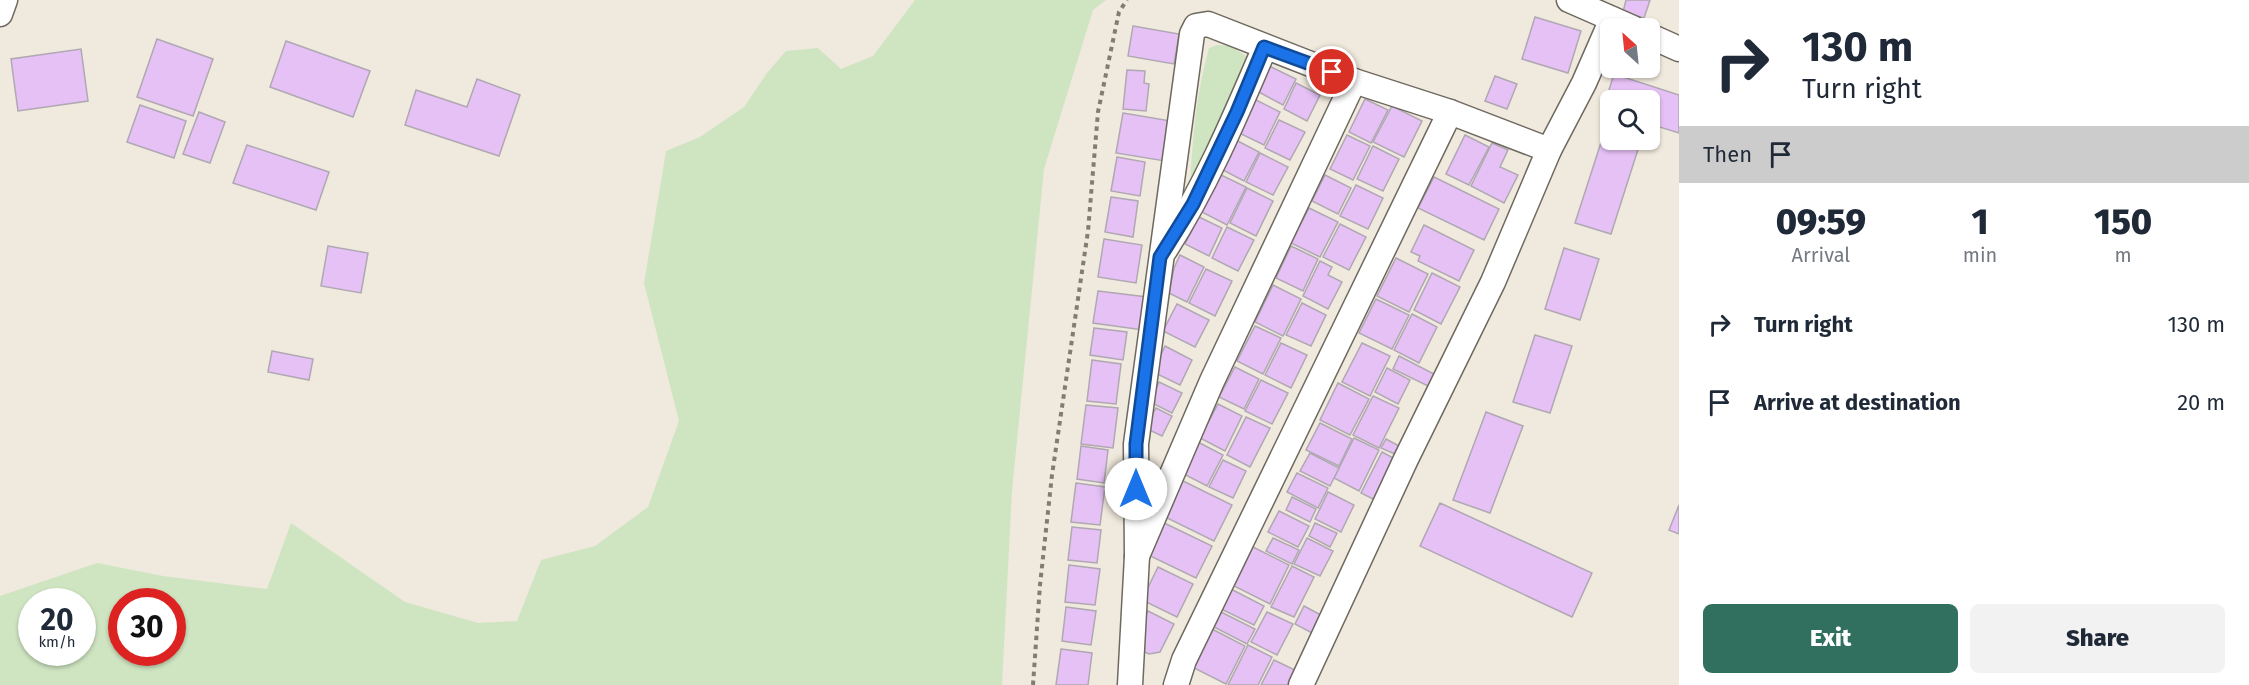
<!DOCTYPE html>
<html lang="en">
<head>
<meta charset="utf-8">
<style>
  :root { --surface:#fff; --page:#f2f2f3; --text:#1f2937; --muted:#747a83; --accent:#31705e }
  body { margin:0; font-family:"Fira Sans",sans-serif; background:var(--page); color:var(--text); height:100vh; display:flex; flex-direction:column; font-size:22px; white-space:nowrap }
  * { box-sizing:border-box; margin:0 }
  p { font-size:20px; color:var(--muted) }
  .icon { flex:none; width:33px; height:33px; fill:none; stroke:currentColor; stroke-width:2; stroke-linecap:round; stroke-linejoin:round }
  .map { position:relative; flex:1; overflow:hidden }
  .side { display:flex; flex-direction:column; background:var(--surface); width:570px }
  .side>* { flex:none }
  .top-card { background:#fff; color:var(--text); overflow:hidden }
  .needle { width:39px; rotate:333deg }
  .controls { position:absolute; left:1600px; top:18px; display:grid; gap:12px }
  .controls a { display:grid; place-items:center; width:60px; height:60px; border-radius:9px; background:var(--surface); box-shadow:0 2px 4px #0004; font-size:30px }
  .speed { position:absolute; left:18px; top:588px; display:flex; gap:12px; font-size:30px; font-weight:700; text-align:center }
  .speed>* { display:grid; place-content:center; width:78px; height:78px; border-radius:50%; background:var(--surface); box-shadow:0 2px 4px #0004; line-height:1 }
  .speed small { font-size:15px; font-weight:400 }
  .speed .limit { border:9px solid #d22; background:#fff; color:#111 }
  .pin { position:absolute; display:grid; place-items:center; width:51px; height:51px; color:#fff; margin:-26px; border:3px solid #fff; border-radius:50%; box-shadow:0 2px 6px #0007 }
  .me { position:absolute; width:66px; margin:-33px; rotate:0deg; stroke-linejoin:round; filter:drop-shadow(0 0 4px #0008) }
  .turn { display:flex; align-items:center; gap:21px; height:126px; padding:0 24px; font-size:27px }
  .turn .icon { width:78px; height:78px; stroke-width:2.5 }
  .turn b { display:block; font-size:42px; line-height:51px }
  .then { display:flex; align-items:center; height:57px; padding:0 24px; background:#0003; gap:12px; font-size:22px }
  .eta { display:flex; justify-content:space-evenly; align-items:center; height:102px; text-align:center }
  .eta b { font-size:36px; font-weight:800; line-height:42px }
  .button { display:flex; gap:12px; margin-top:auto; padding:12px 24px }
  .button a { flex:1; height:69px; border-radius:9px; background:var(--accent); color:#fff; font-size:24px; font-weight:800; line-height:69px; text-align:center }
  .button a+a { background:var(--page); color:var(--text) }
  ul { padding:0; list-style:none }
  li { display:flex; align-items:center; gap:18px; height:78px; padding:0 24px }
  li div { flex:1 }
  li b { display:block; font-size:22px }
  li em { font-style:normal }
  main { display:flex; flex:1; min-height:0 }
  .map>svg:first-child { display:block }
  .green { fill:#cfe5c1; fill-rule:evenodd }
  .building { fill:#e6c1f6; stroke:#afa8b2; stroke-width:1.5 }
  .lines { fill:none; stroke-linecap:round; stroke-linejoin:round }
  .street-casing { stroke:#6e695f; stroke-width:27 }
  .path { stroke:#817d75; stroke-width:4; stroke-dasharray:4.5 4.5; stroke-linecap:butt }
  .street { stroke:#fff; stroke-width:24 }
  .route-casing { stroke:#114b97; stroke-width:15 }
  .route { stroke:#1a73e8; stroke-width:10 }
</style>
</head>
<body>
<main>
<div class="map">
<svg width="1679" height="685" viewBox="0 0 1679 685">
  <rect width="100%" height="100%" fill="#f0e9dd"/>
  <!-- green -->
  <g class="green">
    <path d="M915,0H1106L1093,10L1044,169L1012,491L1002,685H0V596L97,563L163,576L267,589L291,523L405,602L478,623L517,621L541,560L595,546L648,507L679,421L644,283L666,151L700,137L744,107L767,73L786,51L818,48L841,69L873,56ZM32,602H82V652H32ZM122,602H172V652H122Z"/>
    <path d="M1217,45L1230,46L1251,59L1236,83L1190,189C1192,141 1196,94 1209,48Z"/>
  </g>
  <!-- building -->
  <g class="building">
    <polygon points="1626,0 1650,0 1644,18 1623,12"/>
    <polygon points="1535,17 1581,31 1568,73 1522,59"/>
    <polygon points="1133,26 1179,34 1174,64 1128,56"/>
    <polygon points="157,39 213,59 193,116 137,97"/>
    <polygon points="286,41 370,71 353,117 270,87"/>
    <polygon points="81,49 88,101 18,111 11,59"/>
    <polygon points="1267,65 1296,79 1283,105 1255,90"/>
    <polygon points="1127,70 1145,71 1144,83 1149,84 1146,111 1123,109"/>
    <polygon points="1614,74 1679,95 1679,133 1650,124 1650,100 1611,100 1611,112 1603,109"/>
    <polygon points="1495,76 1517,84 1507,109 1485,101"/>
    <polygon points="477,79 520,95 499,156 405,125 416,90 467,107"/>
    <polygon points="1296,83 1320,95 1307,121 1284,109"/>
    <polygon points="1254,99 1280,112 1264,145 1237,132"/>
    <polygon points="1365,99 1388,110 1371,143 1349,132"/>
    <polygon points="140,105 186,121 174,158 127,142"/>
    <polygon points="1392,106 1422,121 1404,157 1373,142"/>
    <polygon points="199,112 225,122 210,163 183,154"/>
    <polygon points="1123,113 1171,121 1165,161 1116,153"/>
    <polygon points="1279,120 1305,132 1290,160 1265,148"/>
    <polygon points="1606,127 1611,129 1611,140 1641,140 1611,234 1575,223"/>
    <polygon points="1347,135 1370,146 1353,180 1330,169"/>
    <polygon points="1465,135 1489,147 1469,185 1446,174"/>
    <polygon points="1234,139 1259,152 1244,181 1219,168"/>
    <polygon points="1492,143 1508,150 1500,167 1518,175 1504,203 1471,186"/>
    <polygon points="247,145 329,172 316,210 233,183"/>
    <polygon points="1373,146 1399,159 1383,191 1357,179"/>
    <polygon points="1260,153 1288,167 1273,195 1246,182"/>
    <polygon points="1117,157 1145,162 1140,196 1111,191"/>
    <polygon points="1219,174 1246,187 1227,225 1200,211"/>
    <polygon points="1325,175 1351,188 1338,214 1312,201"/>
    <polygon points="1434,177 1499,209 1484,240 1418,208"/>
    <polygon points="1356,185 1383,198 1368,229 1340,216"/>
    <polygon points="1247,188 1273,201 1256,236 1230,223"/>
    <polygon points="1111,197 1138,201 1133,237 1105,232"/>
    <polygon points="1309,208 1338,222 1320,257 1291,243"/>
    <polygon points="1199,217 1222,228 1209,256 1185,244"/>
    <polygon points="1340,224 1366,237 1349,270 1323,257"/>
    <polygon points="1424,225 1474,250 1459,281 1418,261 1420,256 1411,252"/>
    <polygon points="1227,227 1254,240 1238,271 1212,258"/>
    <polygon points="1104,239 1142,245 1136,283 1098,277"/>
    <polygon points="328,246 368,253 361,293 321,286"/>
    <polygon points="1291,246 1318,259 1303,291 1276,278"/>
    <polygon points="1564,248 1599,259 1580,320 1545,309"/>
    <polygon points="1180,255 1204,267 1187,302 1169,293 1174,268"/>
    <polygon points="1396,258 1428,274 1409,312 1377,296"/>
    <polygon points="1320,261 1332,267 1328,275 1342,282 1328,309 1303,296"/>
    <polygon points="1206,269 1232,281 1215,316 1189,303"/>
    <polygon points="1432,273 1460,287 1441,324 1414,310"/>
    <polygon points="1273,285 1301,299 1283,336 1255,322"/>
    <polygon points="1098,291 1147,297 1143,330 1093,323"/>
    <polygon points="1376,299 1409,315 1392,349 1359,333"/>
    <polygon points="1302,303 1326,315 1311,346 1286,335"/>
    <polygon points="1177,304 1209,320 1195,347 1163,331"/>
    <polygon points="1412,314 1437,327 1419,363 1394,350"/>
    <polygon points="1255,326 1281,338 1263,374 1237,361"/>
    <polygon points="1094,328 1127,332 1123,360 1090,355"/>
    <polygon points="1535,335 1572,346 1550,413 1513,402"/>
    <polygon points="1281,343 1307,355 1291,388 1265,375"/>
    <polygon points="1362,343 1390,356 1370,396 1342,382"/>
    <polygon points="1165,346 1192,360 1180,385 1153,372"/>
    <polygon points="272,351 313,359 309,380 268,372"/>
    <polygon points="1399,356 1434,374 1428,386 1393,369"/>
    <polygon points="1092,360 1121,364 1116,404 1087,401"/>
    <polygon points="1235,367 1259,379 1244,409 1219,397"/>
    <polygon points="1387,368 1410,380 1398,404 1375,392"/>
    <polygon points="1261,380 1288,393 1272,424 1245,411"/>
    <polygon points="1159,382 1182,393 1172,413 1150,402"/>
    <polygon points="1338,383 1369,399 1350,435 1320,420"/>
    <polygon points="1373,396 1399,408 1379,448 1353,435"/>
    <polygon points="1218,404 1242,416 1225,451 1200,438"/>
    <polygon points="1086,405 1118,408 1113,448 1081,444"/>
    <polygon points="1156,408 1172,416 1162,436 1145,428"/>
    <polygon points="1486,412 1523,426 1490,513 1453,500"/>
    <polygon points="1246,417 1270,428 1250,467 1227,455"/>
    <polygon points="1320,423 1352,439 1339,466 1306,450"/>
    <polygon points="1354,438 1379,450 1359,491 1334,478"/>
    <polygon points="1386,439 1401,447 1397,455 1381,448"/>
    <polygon points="1196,441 1223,455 1207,486 1180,472"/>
    <polygon points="1081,446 1108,450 1104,483 1077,479"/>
    <polygon points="1382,452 1397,460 1377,501 1361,493"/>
    <polygon points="1310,453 1339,468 1330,486 1300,471"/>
    <polygon points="1223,460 1246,471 1233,498 1209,487"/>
    <polygon points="1297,473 1328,488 1318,508 1287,492"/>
    <polygon points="1179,479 1232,505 1214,541 1161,515"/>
    <polygon points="1076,483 1105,487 1100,525 1071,522"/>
    <polygon points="1328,492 1354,505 1341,532 1315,519"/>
    <polygon points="1292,497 1316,509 1310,522 1286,510"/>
    <polygon points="1440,503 1592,573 1572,617 1420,546"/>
    <polygon points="1679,505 1679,534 1669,530"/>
    <polygon points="1279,511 1309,526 1298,547 1268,532"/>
    <polygon points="1160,521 1212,546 1196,578 1144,553"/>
    <polygon points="1315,523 1337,533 1330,547 1309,536"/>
    <polygon points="1072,527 1101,530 1097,563 1068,560"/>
    <polygon points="1273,538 1299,550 1292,564 1266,551"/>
    <polygon points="1307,538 1333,551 1320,576 1294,564"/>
    <polygon points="1253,547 1289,565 1270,604 1234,586"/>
    <polygon points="1069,565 1100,569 1095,605 1065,602"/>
    <polygon points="1292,566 1314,577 1294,617 1271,607"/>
    <polygon points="1158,567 1193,584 1177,617 1142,600"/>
    <polygon points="1229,588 1264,606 1254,625 1219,608"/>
    <polygon points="1304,606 1321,615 1312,633 1295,624"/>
    <polygon points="1066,607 1096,611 1091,645 1062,641"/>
    <polygon points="1148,611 1174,624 1160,652 1149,654 1136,648 1140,626"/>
    <polygon points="1219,611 1255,629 1247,644 1212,626"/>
    <polygon points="1267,612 1293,624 1277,655 1251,642"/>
    <polygon points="1212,629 1245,646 1226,684 1192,667"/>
    <polygon points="1248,645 1272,657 1258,685 1228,685"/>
    <polygon points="1061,649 1092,653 1088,685 1056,685"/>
    <polygon points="1274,660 1297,671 1290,685 1261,685"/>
  </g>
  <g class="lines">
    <!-- street casing -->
    <g class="street-casing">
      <g id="street">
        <polyline points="1569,0 1633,28"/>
        <polyline points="0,14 5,0"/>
        <polyline points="1650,36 1679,49"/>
        <path d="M1165,250C1206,186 1235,117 1265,47"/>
        <polyline points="1137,556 1212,381 1354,81 1450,112 1549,150 1584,83 1612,19"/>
        <polyline points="1130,685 1137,556 1136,444 1192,34 1196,26 1208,24 1354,81"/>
        <polyline points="1176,685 1184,660 1450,112"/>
        <polyline points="1301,685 1406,459 1493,282 1549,150"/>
      </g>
    </g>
    <!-- path -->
    <polyline class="path" points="1033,685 1040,585 1052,475 1088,231 1098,112 1119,12 1127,0"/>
    <!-- street -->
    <use href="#street" class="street"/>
  </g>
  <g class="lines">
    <!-- route casing -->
    <g class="route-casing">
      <polyline id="route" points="1136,489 1136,444 1160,257 1193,204 1237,112 1264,47 1332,72"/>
    </g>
    <!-- route -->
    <use href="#route" class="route"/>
  </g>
</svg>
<div class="controls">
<a><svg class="needle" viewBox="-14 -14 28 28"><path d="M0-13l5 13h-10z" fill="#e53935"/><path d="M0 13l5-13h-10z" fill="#747a83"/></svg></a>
<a><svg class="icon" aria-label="search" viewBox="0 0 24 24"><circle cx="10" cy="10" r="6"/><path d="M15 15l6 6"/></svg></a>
</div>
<div class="speed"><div>20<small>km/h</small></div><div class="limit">30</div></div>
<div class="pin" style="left:1332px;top:72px;background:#d93025"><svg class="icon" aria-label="arrive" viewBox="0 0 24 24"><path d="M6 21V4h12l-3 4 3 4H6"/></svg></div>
<svg class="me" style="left:1136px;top:489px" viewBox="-20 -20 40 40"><circle r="19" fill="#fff"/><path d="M0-13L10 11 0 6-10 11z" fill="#1a73e8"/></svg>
</div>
<section class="side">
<div class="top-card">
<div class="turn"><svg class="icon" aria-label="right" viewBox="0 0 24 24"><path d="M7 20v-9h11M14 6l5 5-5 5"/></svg><div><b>130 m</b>Turn right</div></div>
<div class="then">Then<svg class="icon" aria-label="arrive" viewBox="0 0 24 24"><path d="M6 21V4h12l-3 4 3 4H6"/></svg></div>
</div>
<div class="eta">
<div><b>09:59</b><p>Arrival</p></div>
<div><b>1</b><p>min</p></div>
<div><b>150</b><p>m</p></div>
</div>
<ul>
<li><svg class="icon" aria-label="right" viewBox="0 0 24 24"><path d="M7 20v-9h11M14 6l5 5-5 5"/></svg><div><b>Turn right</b></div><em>130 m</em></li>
<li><svg class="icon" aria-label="arrive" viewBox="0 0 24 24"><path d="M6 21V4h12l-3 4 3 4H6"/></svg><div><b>Arrive at destination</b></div><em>20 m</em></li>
</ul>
<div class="button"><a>Exit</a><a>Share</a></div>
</section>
</main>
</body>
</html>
